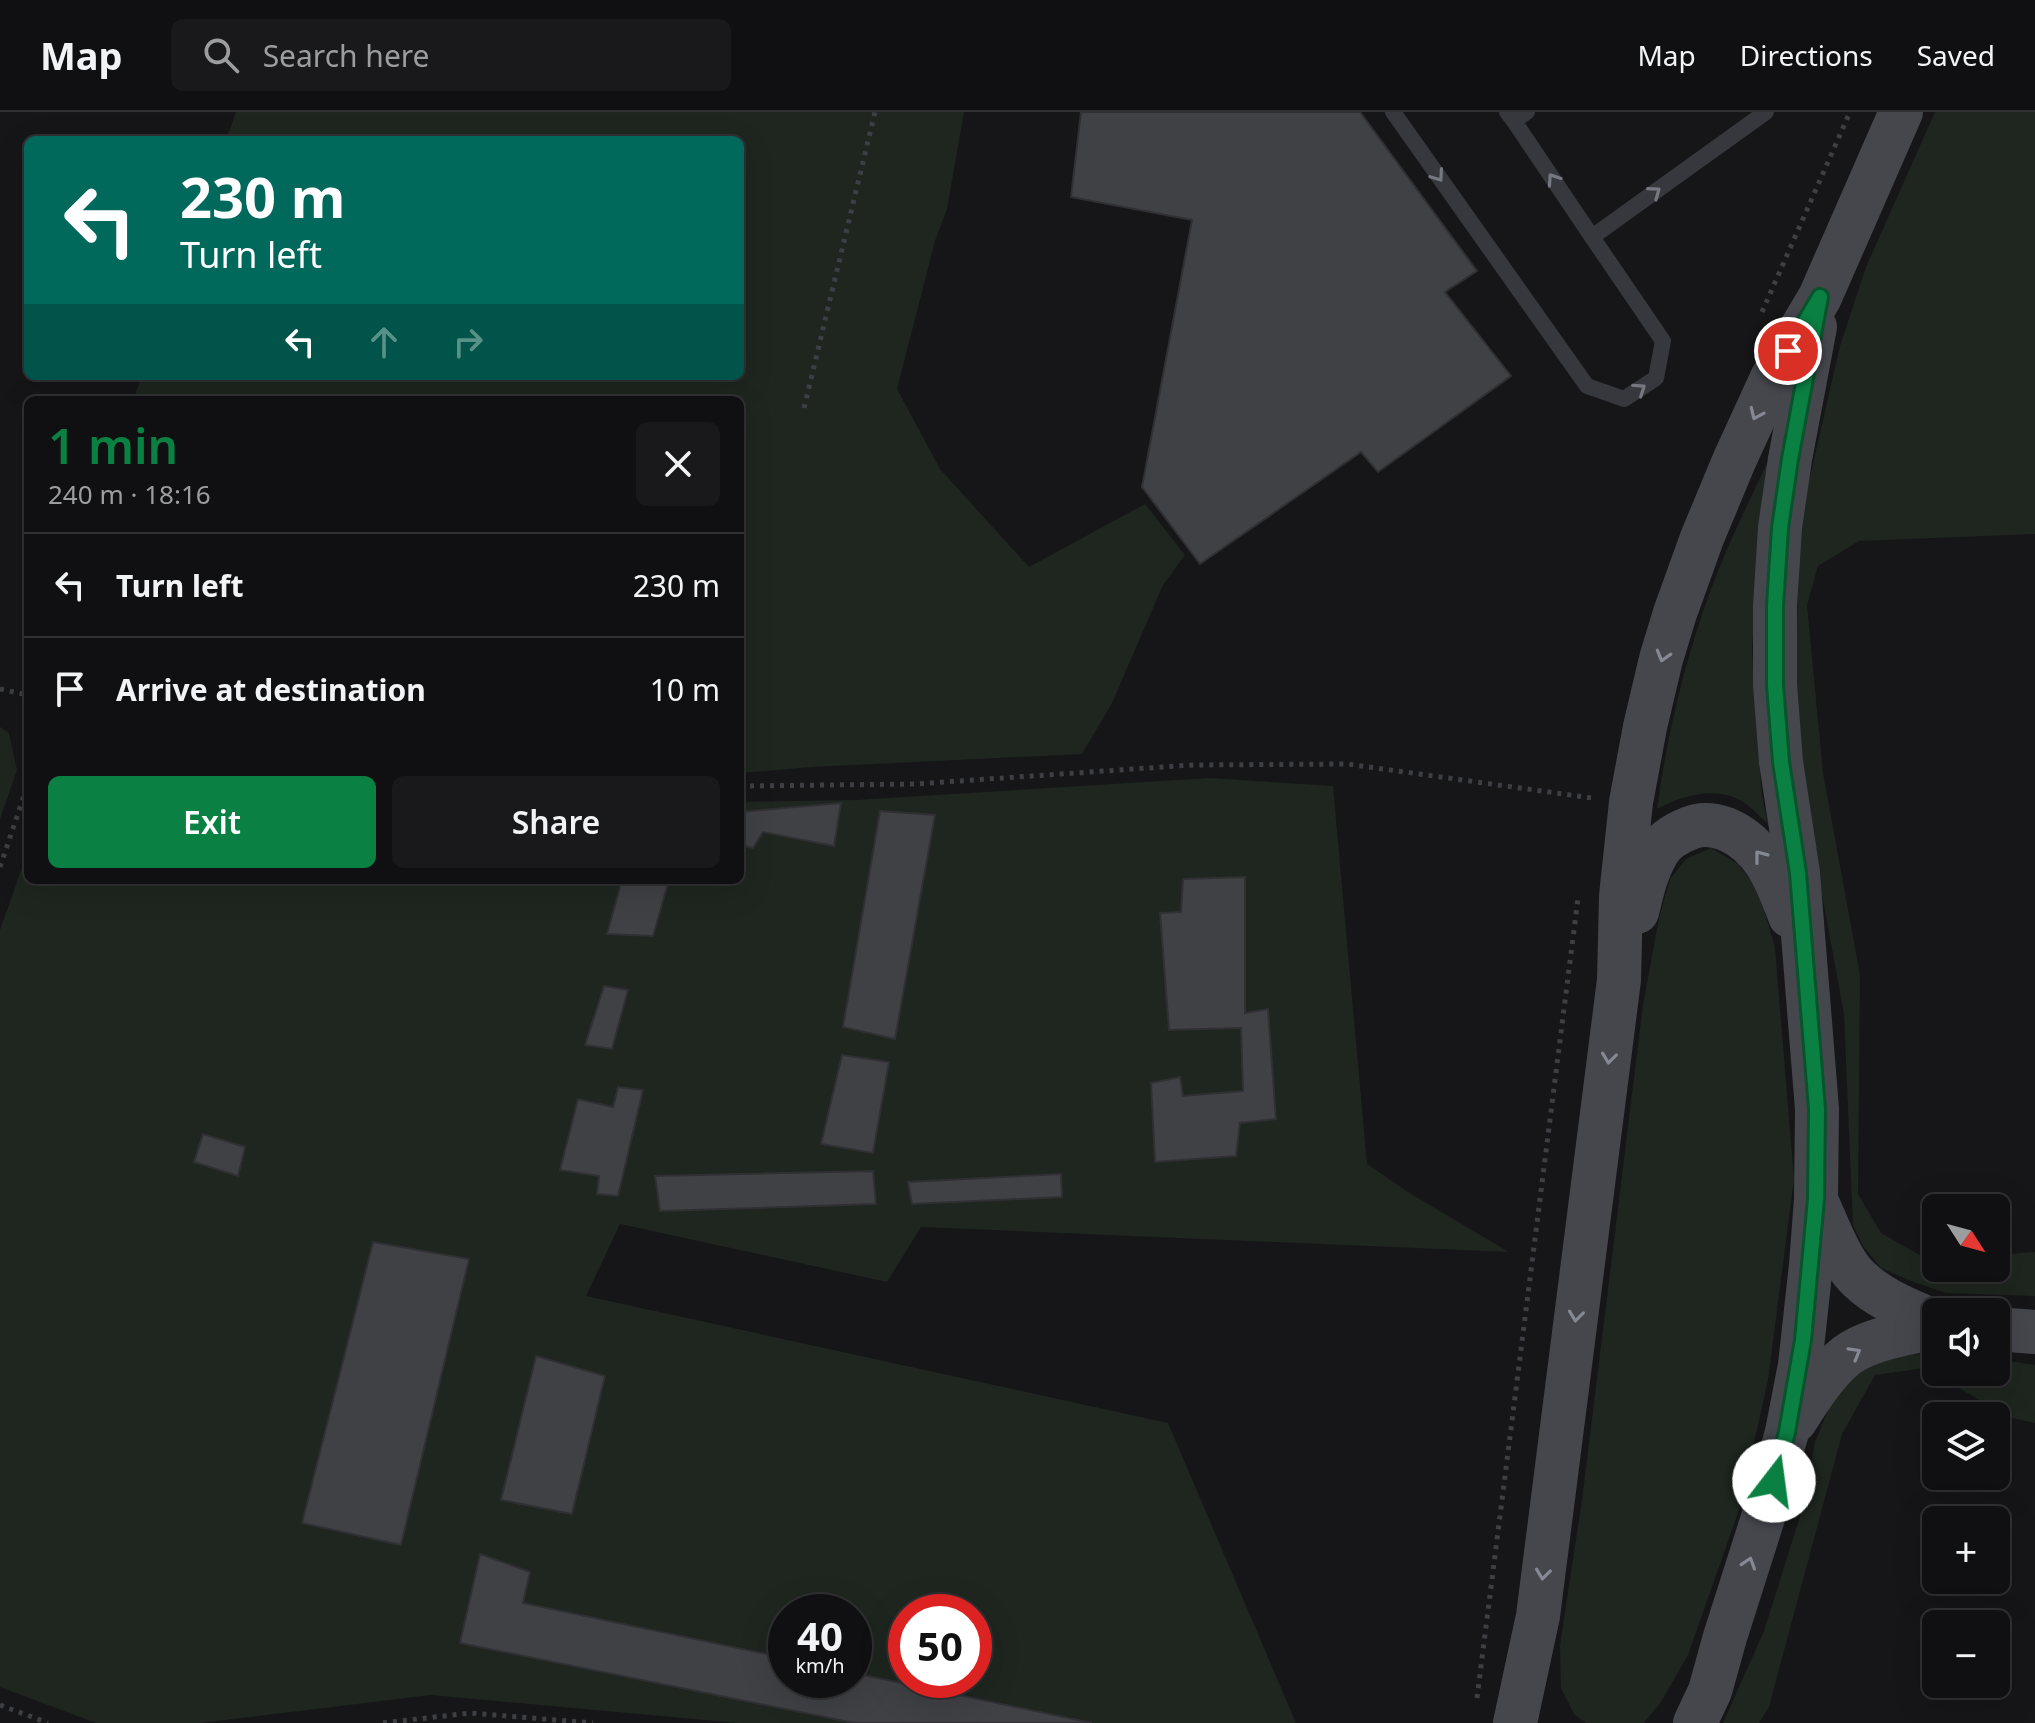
<!DOCTYPE html>
<html lang="en">
<head>
<meta charset="utf-8">
<style>
  :root { --surface:#101012; --page:#19191b; --text:#f1f3f6; --muted:#9c9d9f; --line:#303032; --accent:#0b8043 }
  body { margin:0; font-family:"Noto Sans",sans-serif; background:var(--page); color:var(--text); height:100vh; display:flex; flex-direction:column; font-size:30px; white-space:nowrap }
  * { box-sizing:border-box; margin:0 }
  p { font-size:26px; color:var(--muted) }
  .icon { flex:none; width:44px; height:44px; fill:none; stroke:currentColor; stroke-width:2; stroke-linecap:round; stroke-linejoin:round }
  .map { position:relative; flex:1; overflow:hidden }
  .details { position:absolute; left:24px; top:284px; width:720px; height:488px; display:flex; flex-direction:column; background:var(--surface); border-radius:12px; box-shadow:0 8px 32px #0002,0 0 0 2px var(--line) }
  .details>* { flex:none }
  .banner { position:absolute; left:24px; top:24px; width:720px; height:244px; border-radius:12px; box-shadow:0 8px 32px #0002,0 0 0 2px var(--line); background:#00695c; color:#fff; overflow:hidden }
  .needle { width:52px; rotate:126deg }
  .fabs { position:absolute; left:1922px; top:1082px; display:grid; gap:16px }
  .fabs a { display:grid; place-items:center; width:88px; height:88px; border-radius:12px; background:var(--surface); box-shadow:0 8px 32px #0002,0 0 0 2px var(--line); font-size:40px }
  .speed { position:absolute; left:768px; top:1482px; display:flex; gap:16px; font-size:40px; font-weight:700; text-align:center }
  .speed>* { display:grid; place-content:center; width:104px; height:104px; border-radius:50%; background:var(--surface); box-shadow:0 8px 32px #0002,0 0 0 2px var(--line); line-height:1 }
  .speed small { font-size:20px; font-weight:400 }
  .speed .limit { border:12px solid #d22; background:#fff; color:#111 }
  .pin { position:absolute; display:grid; place-items:center; width:68px; height:68px; color:#fff; margin:-34px; border:4px solid #fff; border-radius:50%; box-shadow:0 2px 8px #0007 }
  .me { position:absolute; width:88px; margin:-44px; rotate:15deg; stroke-linejoin:round; filter:drop-shadow(0 0 6px #0008) }
  .turn { display:flex; align-items:center; gap:28px; height:168px; padding:0 24px; font-size:36px }
  .turn .icon { width:104px; height:104px; stroke-width:2.5 }
  .turn b { display:block; font-size:56px; line-height:68px }
  .lanes { display:flex; align-items:center; height:76px; padding:0 24px; background:#0003; justify-content:center; gap:40px; direction:ltr }
  .lanes .off { opacity:.35 }
  .round { display:grid; place-items:center; flex:none; width:84px; height:84px; border-radius:12px; background:var(--page) }
  .summary { display:flex; align-items:center; justify-content:space-between; height:136px; padding:0 24px }
  h1 { font-size:48px; font-weight:600; line-height:60px; color:var(--accent) }
  .cta { display:flex; gap:16px; margin-top:auto; padding:16px 24px }
  .cta a { flex:1; height:92px; border-radius:12px; background:var(--accent); color:#fff; font-size:32px; font-weight:600; line-height:92px; text-align:center }
  .cta a+a { background:var(--page); color:var(--text) }
  ul { padding:0; list-style:none }
  li { display:flex; align-items:center; gap:24px; height:104px; padding:0 24px; border-top:2px solid var(--line) }
  li div { flex:1 }
  li b { display:block; font-size:30px }
  li em { font-style:normal }
  header { display:flex; align-items:center; gap:48px; box-sizing:border-box; height:112px; padding:0 40px; background:var(--surface); border-bottom:2px solid var(--line) }
  header strong { font-size:38px }
  nav { display:flex; gap:44px; margin-inline-start:auto; font-size:28px }
  .search { width:560px; height:72px; background:var(--page); display:flex; align-items:center; gap:20px; box-sizing:border-box; padding:0 28px; border-radius:12px; color:var(--muted); font-size:30px }
  .map>svg:first-child { display:block }
  .green { fill:#1e261f; fill-rule:evenodd }
  .building { fill:#404145; stroke:#303034; stroke-width:2 }
  .lines { fill:none; stroke-linecap:round; stroke-linejoin:round }
  .path { stroke:#3d3f44; stroke-width:5; stroke-dasharray:4 6; stroke-linecap:butt }
  .lane { stroke:#37383d; stroke-width:16 }
  .secondary { stroke:#45474d; stroke-width:44 }
  .oneway { stroke:#757881 }
  .oneway2 { stroke:#858993 }
  .route-casing { stroke:#07532c; stroke-width:20 }
  .route { stroke:#0b8043; stroke-width:14 }
</style>
</head>
<body>
<header>
<strong>Map</strong>
<div class="search"><svg class="icon" aria-label="search" viewBox="0 0 24 24"><circle cx="10" cy="10" r="6"/><path d="M15 15l6 6"/></svg>Search here</div>
<nav><a>Map</a><a>Directions</a><a>Saved</a></nav>
</header>
<div class="map">
<svg width="2035" height="1611" viewBox="0 0 2035 1611">
  <rect width="100%" height="100%" fill="#161618"/>
  <!-- green -->
  <g class="green">
    <polygon points="236,0 964,0 947,97 935,129 897,277 940,357 1029,455 1145,392 1185,443 1163,473 1112,591 1082,642 812,655 740,661 740,288 133,288 142,264 740,264 740,28 226,28"/>
    <polygon points="1935,0 2035,0 2035,422 1859,429 1818,454 1807,493 1823,661 1860,863 1858,1082 1881,1121 1930,1149 1936,1148 1936,1156 1996,1156 1996,1143 2035,1140 2035,1184 1946,1181 1911,1169 1881,1156 1863,1134 1853,1113 1844,902 1816,750 1793,583 1797,521 1799,440 1809,369 1840,234 1866,155"/>
    <path d="M1774,337L1758,435L1752,538L1756,613L1762,684L1768,712C1759,704 1749,692 1738,687C1710,675 1683,684 1657,697C1667,622 1685,548 1711,477C1729,429 1752,383 1774,337Z"/>
    <polygon points="0,615 9,621 17,658 0,707"/>
    <path d="M1210,666L1333,674L1367,1052L1411,1082L1509,1140L921,1115L887,1170L620,1112L586,1184L1168,1311L1296,1611H738L431,1583L200,1611H96L0,1575V818L28,739V768H740V690L856,688ZM786,1500H854V1568H786ZM906,1500H974V1568H906Z"/>
    <polygon points="1711,736 1738,752 1759,779 1775,836 1794,1067 1768,1268 1739,1398 1688,1543 1661,1590 1644,1611 1586,1611 1574,1602 1561,1576 1560,1533 1582,1388 1643,893 1659,806 1670,767 1686,747"/>
    <polygon points="1936,1240 1936,1260 1996,1260 1996,1247 2035,1253 2035,1311 2008,1305 1925,1256 1875,1263 1842,1322 1769,1595 1759,1611 1723,1611 1764,1519 1803,1395 1815,1330 1834,1284 1862,1252 1895,1245"/>
  </g>
  <!-- building -->
  <g class="building">
    <polygon points="1081,0 1360,0 1477,159 1445,180 1511,264 1378,360 1361,340 1200,452 1142,375 1192,108 1071,85"/>
    <polygon points="841,691 834,734 763,720 753,736 740,733 740,700"/>
    <polygon points="880,699 935,703 895,927 843,915"/>
    <polygon points="1245,765 1245,901 1268,897 1276,1007 1240,1011 1236,1044 1155,1050 1151,971 1180,965 1183,984 1243,979 1241,916 1169,918 1160,801 1181,800 1183,767"/>
    <polygon points="622,768 669,768 653,824 607,822"/>
    <polygon points="604,874 628,878 612,937 585,933"/>
    <polygon points="842,943 889,950 873,1041 821,1032"/>
    <polygon points="618,975 643,978 618,1084 597,1082 599,1064 560,1058 578,987 613,995"/>
    <polygon points="203,1022 245,1035 238,1064 194,1050"/>
    <polygon points="873,1059 876,1092 660,1099 655,1064"/>
    <polygon points="1061,1062 1062,1085 912,1092 908,1070"/>
    <polygon points="373,1130 469,1147 401,1433 302,1411"/>
    <polygon points="536,1244 605,1264 572,1402 501,1388"/>
    <polygon points="480,1442 530,1460 523,1491 786,1546 786,1568 854,1568 854,1561 1092,1611 854,1611 460,1531"/>
  </g>
  <g class="lines">
    <!-- path -->
    <g class="path">
      <polyline points="1762,200 1850,0"/>
      <polyline points="804,296 875,0"/>
      <polyline points="0,577 28,583"/>
      <polyline points="740,674 915,672 1192,653 1347,652 1592,686"/>
      <polyline points="0,755 28,672"/>
      <polyline points="1477,1586 1578,786"/>
      <polyline points="0,1593 48,1611"/>
      <polyline points="383,1611 470,1601 593,1611"/>
    </g>
    <!-- lane -->
    <g class="lane">
      <polyline points="1393,0 1587,274 1624,287 1656,266 1663,229 1592,125 1766,0"/>
      <polyline points="1507,0 1514,9 1527,0"/>
      <polyline points="1514,9 1592,125"/>
    </g>
    <!-- secondary -->
    <g class="secondary">
      <path d="M1637,800C1642,780 1646,760 1657,741C1664,728 1677,721 1690,716C1702,711 1715,713 1726,717C1764,733 1777,769 1790,804"/>
      <path d="M1817,1090C1827,1112 1841,1151 1859,1167C1881,1188 1909,1198 1936,1210"/>
      <polyline points="1996,1217 2035,1220"/>
      <path d="M1795,1309C1810,1286 1825,1261 1846,1244C1870,1226 1907,1222 1936,1215"/>
      <polyline points="1515,1611 1538,1504 1619,868 1621,784 1631,690 1645,615 1661,547 1675,501 1702,426 1734,349 1772,266 1820,185 1901,0"/>
      <polyline points="1695,1611 1710,1579 1725,1525 1767,1393 1787,1320 1800,1253 1811,1153 1816,1087 1817,997 1798,761 1781,650 1775,573 1775,494 1780,416 1790,347 1815,215"/>
    </g>
  </g>
  <!-- one-way arrows -->
  <defs><path id="oneway-chevron" d="M-2-3.5L2.5 0L-2 3.5" fill="none" stroke-width="1.6" stroke-linecap="round" stroke-linejoin="round" transform="scale(2)"/></defs>
  <g class="oneway">
    <use href="#oneway-chevron" transform="translate(1438 64) rotate(55)"/>
    <use href="#oneway-chevron" transform="translate(1553 67) rotate(-124)"/>
    <use href="#oneway-chevron" transform="translate(1655 80) rotate(-36)"/>
    <use href="#oneway-chevron" transform="translate(1640 277) rotate(-34)"/>
  </g>
  <g class="oneway2">
    <use href="#oneway-chevron" transform="translate(1756 302) rotate(114)"/>
    <use href="#oneway-chevron" transform="translate(1663 544) rotate(106)"/>
    <use href="#oneway-chevron" transform="translate(1760 744) rotate(-128)"/>
    <use href="#oneway-chevron" transform="translate(1609 946) rotate(97)"/>
    <use href="#oneway-chevron" transform="translate(1576 1204) rotate(97)"/>
    <use href="#oneway-chevron" transform="translate(1855 1241) rotate(-30)"/>
    <use href="#oneway-chevron" transform="translate(1749 1451) rotate(-72)"/>
    <use href="#oneway-chevron" transform="translate(1543 1462) rotate(97)"/>
  </g>
  <g class="lines">
    <!-- route casing -->
    <g class="route-casing">
      <polyline id="route" points="1774,1369 1787,1320 1803,1228 1816,1087 1817,997 1798,761 1781,650 1775,573 1775,494 1780,416 1790,347 1820,185 1788,239"/>
    </g>
    <!-- route -->
    <use href="#route" class="route"/>
  </g>
</svg>
<div class="fabs">
<a><svg class="needle" viewBox="-14 -14 28 28"><path d="M0-13l5 13h-10z" fill="#e53935"/><path d="M0 13l5-13h-10z" fill="#9c9d9f"/></svg></a>
<a><svg class="icon" aria-label="sound" viewBox="0 0 24 24"><path d="M4 9h4l5-4v14l-5-4H4zM17 9q2 3 0 6"/></svg></a>
<a><svg class="icon" aria-label="layers" viewBox="0 0 24 24"><path d="M12 4l9 5-9 5-9-5zM3 14l9 5 9-5"/></svg></a>
<a>+</a>
<a>−</a>
</div>
<div class="speed"><div>40<small>km/h</small></div><div class="limit">50</div></div>
<div class="pin" style="left:1788px;top:239px;background:#d93025"><svg class="icon" aria-label="arrive" viewBox="0 0 24 24"><path d="M6 21V4h12l-3 4 3 4H6"/></svg></div>
<svg class="me" style="left:1774px;top:1369px" viewBox="-20 -20 40 40"><circle r="19" fill="#fff"/><path d="M0-13L10 11 0 6-10 11z" fill="#0b8043"/></svg>
<div class="banner">
<div class="turn"><svg class="icon" aria-label="left" viewBox="0 0 24 24"><path d="M17 20v-9H6M10 6l-5 5 5 5"/></svg><div><b>230 m</b>Turn left</div></div>
<div class="lanes"><svg class="icon" aria-label="left" viewBox="0 0 24 24"><path d="M17 20v-9H6M10 6l-5 5 5 5"/></svg><svg class="icon off" aria-label="ahead" viewBox="0 0 24 24"><path d="M12 20V5M6 11l6-6 6 6"/></svg><svg class="icon off" aria-label="right" viewBox="0 0 24 24"><path d="M7 20v-9h11M14 6l5 5-5 5"/></svg></div>
</div>
<section class="details">
<div class="summary"><div><h1>1 min</h1><p>240 m · 18:16</p></div><a class="round"><svg class="icon" aria-label="close" viewBox="0 0 24 24"><path d="M6 6l12 12M18 6L6 18"/></svg></a></div>
<ul>
<li><svg class="icon" aria-label="left" viewBox="0 0 24 24"><path d="M17 20v-9H6M10 6l-5 5 5 5"/></svg><div><b>Turn left</b></div><em>230 m</em></li>
<li><svg class="icon" aria-label="arrive" viewBox="0 0 24 24"><path d="M6 21V4h12l-3 4 3 4H6"/></svg><div><b>Arrive at destination</b></div><em>10 m</em></li>
</ul>
<div class="cta"><a>Exit</a><a>Share</a></div>
</section>
</div>
</body>
</html>
